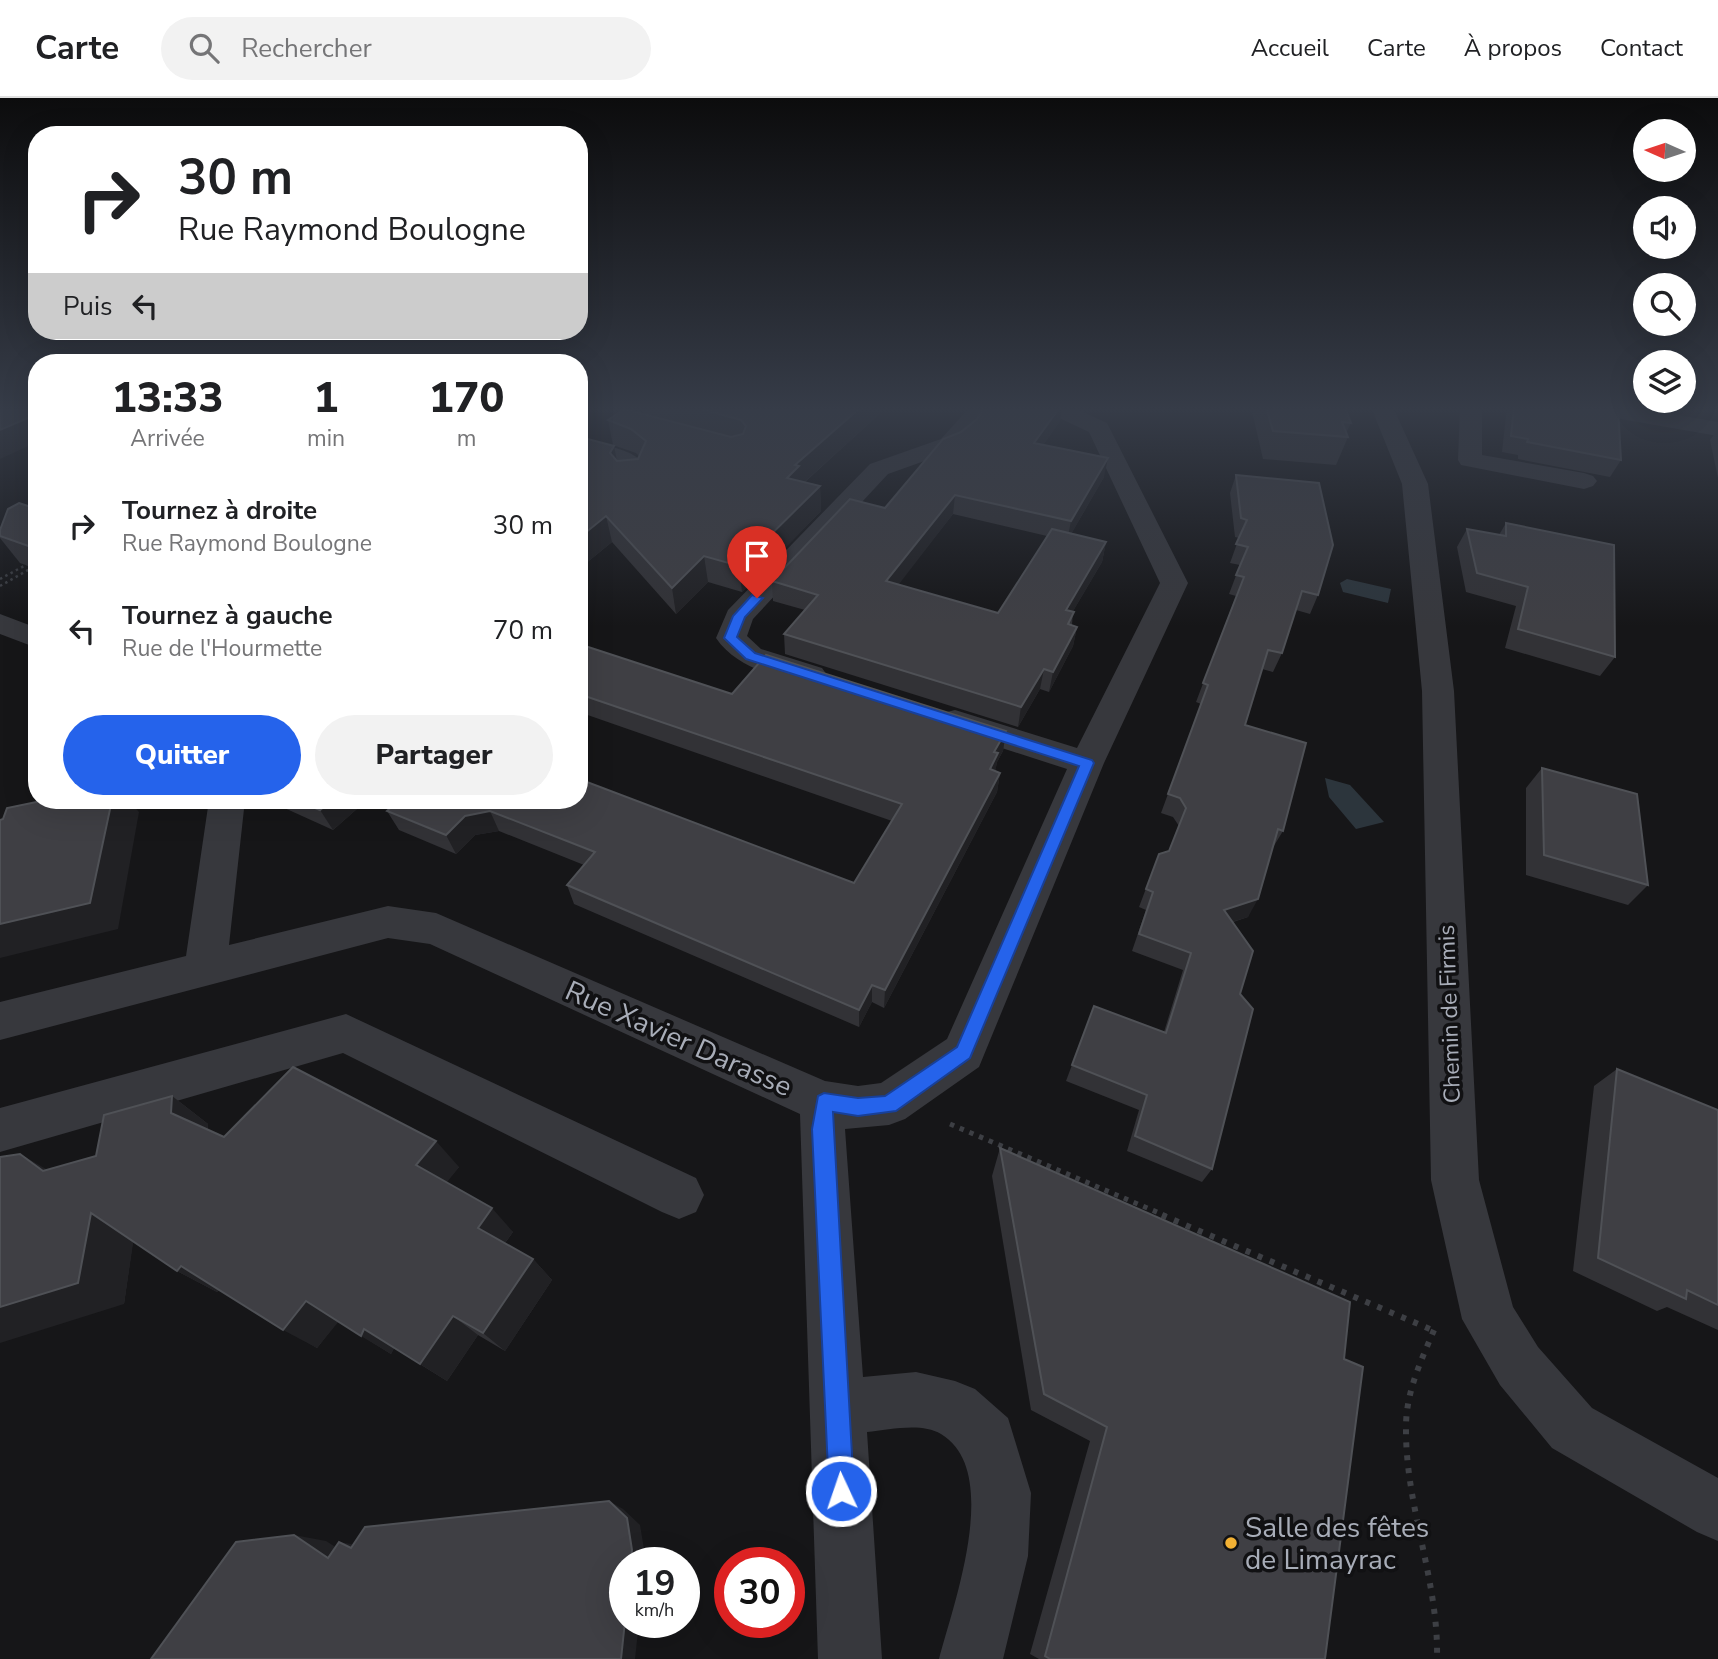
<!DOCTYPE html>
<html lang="fr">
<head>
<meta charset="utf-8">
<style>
  :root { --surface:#fff; --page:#f2f2f2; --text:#202124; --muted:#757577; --line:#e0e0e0; --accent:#2563eb }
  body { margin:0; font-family:"Nunito Sans",sans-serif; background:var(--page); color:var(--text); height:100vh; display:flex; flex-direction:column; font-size:26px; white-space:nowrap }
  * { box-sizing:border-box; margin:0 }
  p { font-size:23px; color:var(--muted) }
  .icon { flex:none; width:38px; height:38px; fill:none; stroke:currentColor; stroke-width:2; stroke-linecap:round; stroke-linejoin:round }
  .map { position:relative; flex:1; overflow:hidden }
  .side { position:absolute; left:28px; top:256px; width:560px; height:455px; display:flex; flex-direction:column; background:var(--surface); border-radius:28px; box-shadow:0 7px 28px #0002 }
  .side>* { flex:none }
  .top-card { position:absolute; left:28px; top:28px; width:560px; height:214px; border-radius:28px; box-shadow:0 7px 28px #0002; background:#fff; color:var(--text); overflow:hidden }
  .needle { width:46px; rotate:273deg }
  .fabs { position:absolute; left:1633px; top:21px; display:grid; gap:14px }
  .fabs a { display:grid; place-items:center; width:63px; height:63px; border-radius:50%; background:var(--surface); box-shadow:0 7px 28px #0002; font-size:35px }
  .speed { position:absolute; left:609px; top:1449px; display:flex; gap:14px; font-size:35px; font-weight:700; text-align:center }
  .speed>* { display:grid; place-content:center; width:91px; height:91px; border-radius:50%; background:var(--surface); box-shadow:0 7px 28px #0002; line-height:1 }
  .speed small { font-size:18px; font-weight:400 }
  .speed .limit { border:10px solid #d22; background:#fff; color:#111 }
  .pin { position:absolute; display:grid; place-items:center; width:60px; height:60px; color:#fff; margin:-72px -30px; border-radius:50% 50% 50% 0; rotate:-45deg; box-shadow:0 0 7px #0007 }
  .pin .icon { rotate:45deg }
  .me { position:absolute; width:77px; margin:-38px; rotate:357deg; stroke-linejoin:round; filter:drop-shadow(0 0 5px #0008) }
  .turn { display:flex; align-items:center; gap:24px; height:147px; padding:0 35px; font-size:32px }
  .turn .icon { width:91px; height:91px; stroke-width:2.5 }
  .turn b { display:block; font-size:49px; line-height:60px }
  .then { display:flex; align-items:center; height:66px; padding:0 35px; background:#0003; gap:14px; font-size:26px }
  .eta { display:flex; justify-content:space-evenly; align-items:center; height:119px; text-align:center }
  .eta b { font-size:42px; font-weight:800; line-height:49px }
  .primary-button { display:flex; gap:14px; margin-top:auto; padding:14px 35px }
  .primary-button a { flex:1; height:80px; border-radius:42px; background:var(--accent); color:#fff; font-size:28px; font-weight:800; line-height:80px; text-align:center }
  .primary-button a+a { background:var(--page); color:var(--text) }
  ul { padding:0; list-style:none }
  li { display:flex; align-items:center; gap:21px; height:105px; padding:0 35px }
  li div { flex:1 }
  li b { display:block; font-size:26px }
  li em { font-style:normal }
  header { display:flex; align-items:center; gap:42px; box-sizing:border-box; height:98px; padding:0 35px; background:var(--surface); border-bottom:2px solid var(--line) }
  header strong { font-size:33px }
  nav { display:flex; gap:38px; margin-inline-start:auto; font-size:24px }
  .search { width:490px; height:63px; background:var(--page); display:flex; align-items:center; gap:18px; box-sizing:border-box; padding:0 24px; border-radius:38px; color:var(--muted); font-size:26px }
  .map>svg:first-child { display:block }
  .water { fill:#2c353c }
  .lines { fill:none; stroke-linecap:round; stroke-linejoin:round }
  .path-far2 { stroke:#3d3f44; stroke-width:2.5; stroke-dasharray:2.5 3.5; stroke-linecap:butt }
  .path-far1 { stroke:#3d3f44; stroke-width:5; stroke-dasharray:4.5 6; stroke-linecap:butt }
  .path { stroke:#3d3f44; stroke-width:6; stroke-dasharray:5 8; stroke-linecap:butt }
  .minor { fill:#37383d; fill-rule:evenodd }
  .wall { fill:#323236; fill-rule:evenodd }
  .shaded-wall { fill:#212124 }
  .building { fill:#3f3f44; stroke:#4f5156; stroke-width:2 }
  .route { fill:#2563eb; stroke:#184099; stroke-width:2 }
  .poi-dot { fill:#f2b134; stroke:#111113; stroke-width:2.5 }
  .labels { text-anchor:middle; stroke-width:7; stroke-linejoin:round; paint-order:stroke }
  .street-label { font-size:23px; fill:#a8adb8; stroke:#111113 }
  .near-street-label { font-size:28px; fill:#a8adb8; stroke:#111113 }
  .near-poi-label { font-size:28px; fill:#a8adb8; stroke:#111113; text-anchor:start }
</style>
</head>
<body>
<header>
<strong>Carte</strong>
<div class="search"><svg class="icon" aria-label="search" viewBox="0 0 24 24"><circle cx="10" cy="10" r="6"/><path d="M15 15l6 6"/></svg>Rechercher</div>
<nav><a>Accueil</a><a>Carte</a><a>À propos</a><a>Contact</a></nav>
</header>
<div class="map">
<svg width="1718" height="1561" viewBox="0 0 1718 1561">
  <rect width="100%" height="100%" fill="#161618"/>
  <!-- water -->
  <g class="water">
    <polygon points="1347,481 1391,491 1388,505 1343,494 1340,485"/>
    <polygon points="1325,680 1350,687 1384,724 1356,731 1329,699"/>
  </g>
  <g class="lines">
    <!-- path-far2 -->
    <g class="path-far2">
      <polyline points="0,481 37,461"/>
      <polyline points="0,488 37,467"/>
    </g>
    <!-- path-far1 -->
    <polyline class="path-far1" points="950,1026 1166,1118"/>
    <!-- path -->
    <g class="path">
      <polyline points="1162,1117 1437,1234"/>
      <path d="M1434,1232C1421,1263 1406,1294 1406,1329C1405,1408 1439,1483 1437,1561"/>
    </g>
    <!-- minor -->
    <g class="minor">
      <path d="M970,309H993L973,338L958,351L888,376L753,521L747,538L761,551L822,570L827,577L822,584L811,587C776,578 737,571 716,540L728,512L870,366L941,341Z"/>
      <path d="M1033,309H1072L1107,325L1188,485L1104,665L979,969L905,1021L889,1027L845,1031L863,1279L916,1274L955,1283L975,1291L1008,1320L1031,1395L1028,1458L1003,1561H939C953,1507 1003,1373 941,1336C921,1324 889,1332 867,1334L882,1561H818L800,1016L430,846L388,840L0,942V904L186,858L209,702H245L229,847L388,808L436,815L825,983L858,988L881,985L947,941L1067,671L943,631L938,623L943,615L955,612L1077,650L1160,485L1089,334L1055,318L1036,314Z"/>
      <polygon points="1371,309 1393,309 1428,386 1454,593 1479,1082 1513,1209 1538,1249 1592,1310 1718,1380 1718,1443 1697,1434 1552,1350 1500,1287 1462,1221 1431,1082 1422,593 1402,386"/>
      <polygon points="1460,309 1482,309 1482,357 1584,375 1593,378 1597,383 1593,388 1584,391 1461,367 1458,362"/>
      <polygon points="1581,309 1632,309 1718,324 1718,338 1592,316"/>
      <path d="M579,348C602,345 634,350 648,370L640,385H622L618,380L623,372C609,363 596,361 579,362Z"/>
      <polygon points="0,516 37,530 37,550 0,536"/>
      <polygon points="346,916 696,1080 704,1097 696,1114 679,1121 662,1114 343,955 0,1054 0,1010"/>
    </g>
  </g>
  <!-- wall -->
  <g class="wall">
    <polygon points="643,309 887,309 805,384 820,388 821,413 742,494 708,484 676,516 612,444 579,471 614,348 617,363 638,361 639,358 636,355 613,347 608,322 644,316"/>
    <path d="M1063,309L1060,323L1043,347L1104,379L1071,436L1106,444L1102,464L1073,513L1072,527L1077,529L1073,548L1049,594L1040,591L1018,629L785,556L784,536L805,512L773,503L772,483L885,410L961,334L977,321ZM953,416L1047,438L998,515L898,486Z"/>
    <polygon points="1251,309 1345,309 1351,325 1346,335 1348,339 1336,367 1263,361"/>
    <polygon points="1507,309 1618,309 1621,362 1610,379 1518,361 1518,357 1502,354"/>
    <polygon points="1718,331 1718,380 1710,342"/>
    <polygon points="1236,377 1318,497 1310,516 1296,512 1282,555 1273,574 1262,571 1245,627 1283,733 1272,751 1248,819 1233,824 1240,896 1212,1071 1202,1084 1127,1053 1139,1012 1066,983 1094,908 1164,934 1183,872 1132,853 1146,812 1139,809 1159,756 1169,753 1179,728 1173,719 1161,715 1201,606 1196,604 1236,498 1229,496 1240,467 1230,465 1239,440 1235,439 1230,395"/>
    <polygon points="37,411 37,471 20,465 0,440 0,432"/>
    <polygon points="1506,425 1615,559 1600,578 1505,550 1516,508 1466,494 1457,449 1467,431 1499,437"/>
    <polygon points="579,546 732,596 1006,633 1003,653 997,664 995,673 1000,675 997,694 884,910 872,904 859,929 574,806 567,787 584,767 499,733 475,737 456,756 399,732 387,713 579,702 854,785 892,723 579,614"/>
    <polygon points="1542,670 1648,787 1628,807 1526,777 1526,690"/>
    <polygon points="275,702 367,702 333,732 280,708"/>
    <polygon points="1617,971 1718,1012 1718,1232 1667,1209 1657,1213 1573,1173 1594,988"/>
    <polygon points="172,998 208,1026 208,1032 224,1039 459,1069 446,1084 513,1134 505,1145 533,1161 552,1182 505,1253 478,1237 447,1283 394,1250 391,1256 338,1223 317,1250 219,1192 217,1194 177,1173 133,1143 124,1206 48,1072 96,1058"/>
    <polygon points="1000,1050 1344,1261 1325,1561 1039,1561 1030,1556 1090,1343 1031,1312 992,1078"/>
  </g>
  <!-- shaded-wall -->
  <g class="shaded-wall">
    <polygon points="861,309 887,309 800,388 787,380 795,367"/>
    <polygon points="1060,309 1063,309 1060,323 1031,364 1034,345"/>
    <polygon points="37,316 37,344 0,361 0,332"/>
    <polygon points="614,348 619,373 610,355"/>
    <polygon points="1108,360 1104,379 1067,443 1071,423"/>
    <polygon points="820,388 821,413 742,494 739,468"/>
    <polygon points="955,397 953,416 886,503 886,483"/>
    <polygon points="606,418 612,444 579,471 579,440"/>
    <polygon points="1106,444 1102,464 1062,532 1066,512"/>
    <polygon points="704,458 708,484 676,516 672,490"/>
    <polygon points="1077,529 1073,548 1049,594 1053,574"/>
    <polygon points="1044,571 1040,591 1018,629 1021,609"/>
    <polygon points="1006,633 1003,653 997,664 995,675 990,671 994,654"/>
    <polygon points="1000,675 997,694 884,910 885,892"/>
    <polygon points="112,702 128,702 139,714 118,831 0,860 0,826"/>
    <polygon points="332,702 367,702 333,732 320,712"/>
    <polygon points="490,713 499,733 475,737 456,756 446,737 465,718"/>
    <polygon points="1258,801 1248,819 1215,829 1224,812"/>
    <polygon points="872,887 872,904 859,929 859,912"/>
    <polygon points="172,998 208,1026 207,1042 171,1015"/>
    <polygon points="436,1043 459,1069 440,1093 416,1067"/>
    <polygon points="20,1056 65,1082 43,1073"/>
    <polygon points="492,1110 513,1134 499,1153 478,1130"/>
    <polygon points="91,1115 134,1139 124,1206 0,1245 0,1209"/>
    <polygon points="533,1161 552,1182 505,1253 483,1235"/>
    <polygon points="181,1168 221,1189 217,1194 177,1173"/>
    <polygon points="306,1203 339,1223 317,1250 283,1232"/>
    <polygon points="453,1218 478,1237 447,1283 420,1266"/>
    <polygon points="364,1231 394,1250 391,1256 361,1238"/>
    <polygon points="609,1403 623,1411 640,1427 645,1457 644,1465 630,1465"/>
    <polygon points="294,1437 326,1443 359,1464 328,1460"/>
    <polygon points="339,1444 369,1449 351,1450"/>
    <polygon points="625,1524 639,1524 635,1561 621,1561"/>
  </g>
  <!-- building -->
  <g class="building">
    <polygon points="0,309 37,309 37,316 0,332"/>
    <polygon points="694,309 861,309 795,367 799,368 787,380 820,388 739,468 704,458 672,490 606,418 579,440 579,343 584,340 614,348 610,355 617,363 638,361 646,343 631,331 608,322 624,311 731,339 743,336 746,328 741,322"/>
    <polygon points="985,309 1060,309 1034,345 1108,360 1071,423 955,397 886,483 998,515 1052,431 1106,444 1066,512 1074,514 1068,526 1077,529 1053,574 1044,571 1021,609 784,536 818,497 772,483 850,401 885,410 943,341 961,334 977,321"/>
    <polygon points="1266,309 1345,309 1351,325 1342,324 1348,339 1273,333"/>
    <polygon points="1514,309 1618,309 1621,362 1527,344 1528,341 1511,338"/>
    <polygon points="1236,377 1319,385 1333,447 1318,497 1302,493 1282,555 1268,552 1245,627 1306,645 1283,733 1278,731 1258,801 1224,812 1253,853 1240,896 1253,911 1212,1071 1135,1038 1147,997 1072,967 1094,908 1166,935 1191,855 1139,836 1153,794 1146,791 1159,756 1169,753 1186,710 1180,700 1168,696 1208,587 1203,585 1244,479 1236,477 1248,449 1236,446 1247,422 1241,420"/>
    <polygon points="19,405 37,411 37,451 0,438 0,432 8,411"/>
    <polygon points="1506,425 1614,447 1615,559 1518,531 1528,489 1477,475 1467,431 1506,438"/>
    <polygon points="579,546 732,596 766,557 1006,633 994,654 998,655 990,671 1000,675 885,892 872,887 859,912 567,787 595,754 490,713 465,718 446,737 387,713 399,702 579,702 579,681 854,785 902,706 579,596"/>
    <polygon points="1542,670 1637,696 1648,787 1544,757"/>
    <polygon points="46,702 112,702 90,805 0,826 0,722 3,721 7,710"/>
    <polygon points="296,702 332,702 320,712"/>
    <polygon points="293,969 436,1043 416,1067 492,1110 478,1130 533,1161 483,1235 453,1218 420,1266 364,1231 361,1238 306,1203 283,1232 181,1168 177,1173 91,1115 78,1185 0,1209 0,1059 20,1056 43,1073 96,1058 104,1017 172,998 171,1015 224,1039"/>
    <polygon points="1617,971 1718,1012 1718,1207 1687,1192 1686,1201 1598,1160"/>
    <polygon points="1000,1050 1350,1204 1344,1261 1363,1269 1325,1561 1050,1561 1045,1558 1107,1329 1044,1296"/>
    <polygon points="609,1403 627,1420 632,1452 630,1465 625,1465 625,1523 621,1561 151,1561 236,1444 294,1437 328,1460 339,1444 351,1450 365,1429"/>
  </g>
  <!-- sky -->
  <linearGradient id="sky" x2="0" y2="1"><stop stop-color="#0c0c0d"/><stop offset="0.59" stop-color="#363c48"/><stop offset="1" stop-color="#363c48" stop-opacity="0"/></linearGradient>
  <rect width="1718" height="528" fill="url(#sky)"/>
  <!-- route -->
  <polygon class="route" points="752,497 763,500 745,519 737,539 755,555 1092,662 1094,665 970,960 896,1013 858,1018 833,1014 854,1393 850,1402 841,1405 833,1402 829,1393 812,1031 818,998 824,995 858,1000 885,998 957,949 1079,668 746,561 724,540 733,518"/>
  <!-- markers -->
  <circle class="poi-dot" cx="1231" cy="1445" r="7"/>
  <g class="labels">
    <!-- street labels -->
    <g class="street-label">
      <text transform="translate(1449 916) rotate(-92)" y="8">Chemin de Firmis</text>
    </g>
    <!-- near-street labels -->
    <g class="near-street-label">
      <text transform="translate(679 940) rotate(24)" y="10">Rue Xavier Darasse</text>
    </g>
    <!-- near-poi labels -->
    <g class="near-poi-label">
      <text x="1245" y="1439">Salle des fêtes<tspan x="1245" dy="32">de Limayrac</tspan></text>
    </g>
  </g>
</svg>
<div class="fabs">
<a><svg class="needle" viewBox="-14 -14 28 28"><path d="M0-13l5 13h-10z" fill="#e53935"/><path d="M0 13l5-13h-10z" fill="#757577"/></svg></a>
<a><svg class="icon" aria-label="sound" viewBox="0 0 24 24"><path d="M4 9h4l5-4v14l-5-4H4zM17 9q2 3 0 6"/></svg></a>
<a><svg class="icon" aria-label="search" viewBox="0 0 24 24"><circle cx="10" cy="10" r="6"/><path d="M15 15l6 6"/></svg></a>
<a><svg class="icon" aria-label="layers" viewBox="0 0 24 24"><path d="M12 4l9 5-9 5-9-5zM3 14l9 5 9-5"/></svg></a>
</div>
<div class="speed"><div>19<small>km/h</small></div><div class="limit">30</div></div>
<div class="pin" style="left:757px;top:500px;background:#d93025"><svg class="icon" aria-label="arrive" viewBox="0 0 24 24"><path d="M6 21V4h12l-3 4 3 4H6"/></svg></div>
<svg class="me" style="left:841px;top:1393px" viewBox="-20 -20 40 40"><circle r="17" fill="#2563eb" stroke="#fff" stroke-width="3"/><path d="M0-11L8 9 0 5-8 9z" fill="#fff"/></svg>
<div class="top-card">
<div class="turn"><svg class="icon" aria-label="right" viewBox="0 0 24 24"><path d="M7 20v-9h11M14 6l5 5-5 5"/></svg><div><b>30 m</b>Rue Raymond Boulogne</div></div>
<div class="then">Puis<svg class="icon" aria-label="left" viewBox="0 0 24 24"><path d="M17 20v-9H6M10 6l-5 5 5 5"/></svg></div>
</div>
<section class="side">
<div class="eta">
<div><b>13:33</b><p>Arrivée</p></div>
<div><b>1</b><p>min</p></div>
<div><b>170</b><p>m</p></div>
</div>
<ul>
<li><svg class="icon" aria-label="right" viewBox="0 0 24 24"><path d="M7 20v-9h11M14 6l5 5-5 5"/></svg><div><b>Tournez à droite</b><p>Rue Raymond Boulogne</p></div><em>30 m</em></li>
<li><svg class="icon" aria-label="left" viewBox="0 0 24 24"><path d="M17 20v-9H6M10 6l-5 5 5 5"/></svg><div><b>Tournez à gauche</b><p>Rue de l'Hourmette</p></div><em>70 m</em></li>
</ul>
<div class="primary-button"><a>Quitter</a><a>Partager</a></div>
</section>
</div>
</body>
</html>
